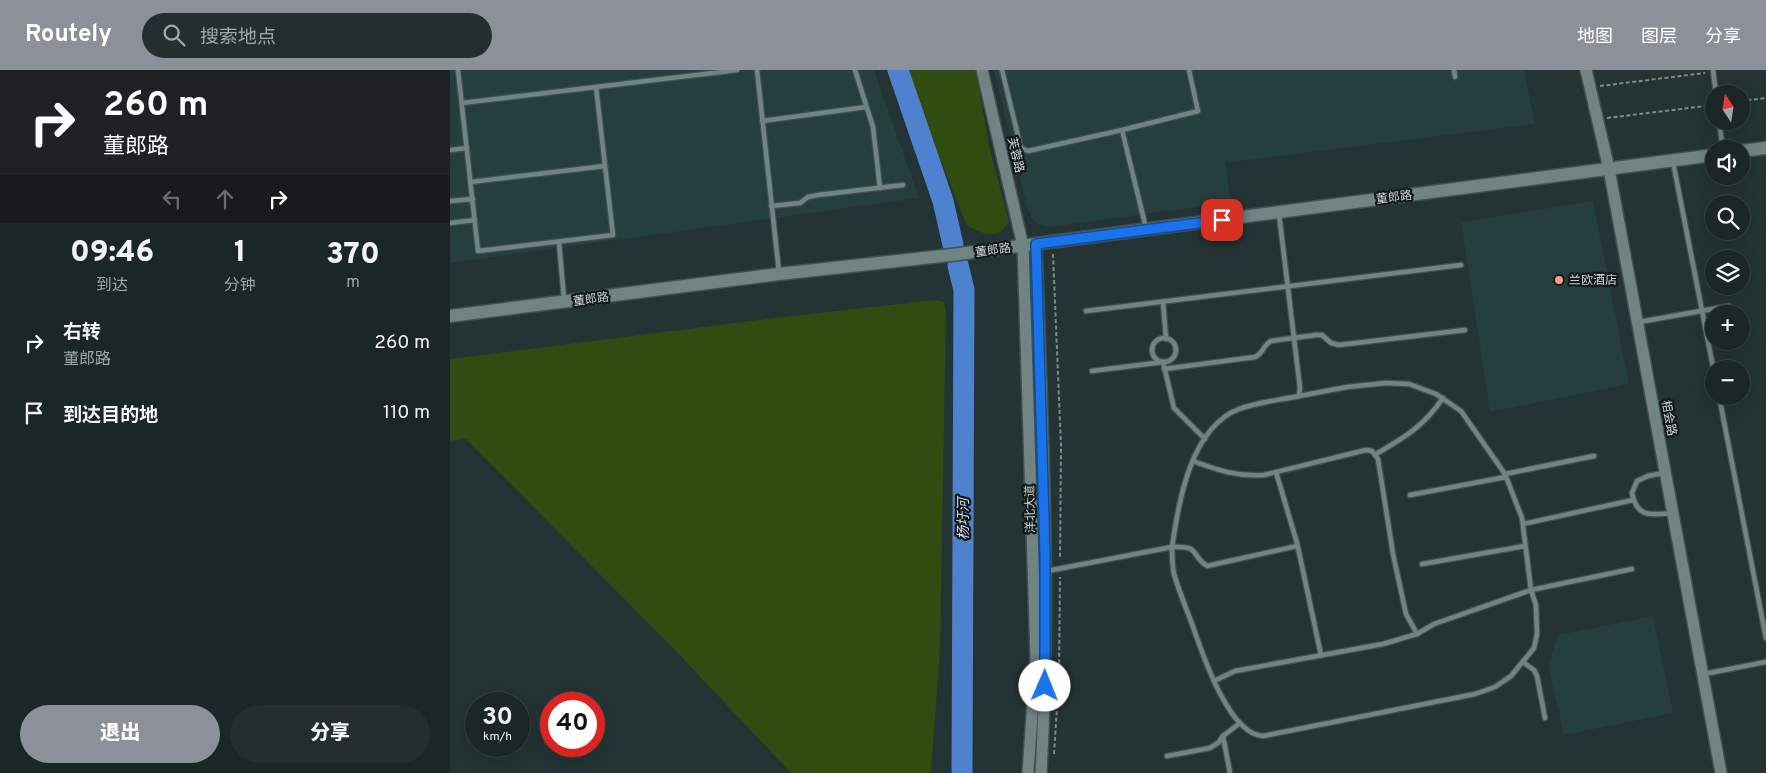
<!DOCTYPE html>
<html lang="zh">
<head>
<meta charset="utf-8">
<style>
  :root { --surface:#1b2626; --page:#242e2e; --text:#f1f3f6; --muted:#a0a5a7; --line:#394343; --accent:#8c9099 }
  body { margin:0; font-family:Overpass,"Noto Sans SC",sans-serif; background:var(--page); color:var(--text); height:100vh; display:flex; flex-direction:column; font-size:19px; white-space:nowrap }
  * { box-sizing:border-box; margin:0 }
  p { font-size:16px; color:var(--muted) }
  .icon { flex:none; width:28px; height:28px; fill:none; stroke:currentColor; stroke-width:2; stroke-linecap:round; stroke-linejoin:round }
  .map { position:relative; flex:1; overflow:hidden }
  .drawer { display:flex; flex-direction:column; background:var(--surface); width:450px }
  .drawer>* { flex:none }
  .top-card { background:#202124; color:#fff; overflow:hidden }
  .needle { width:32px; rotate:348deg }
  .fabs { position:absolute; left:1255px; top:15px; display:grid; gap:10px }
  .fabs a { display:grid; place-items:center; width:45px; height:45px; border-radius:50%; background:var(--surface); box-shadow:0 5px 20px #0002,0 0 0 1px var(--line); font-size:25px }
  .speed { position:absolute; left:15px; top:622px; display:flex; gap:10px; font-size:25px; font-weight:700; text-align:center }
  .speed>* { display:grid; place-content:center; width:65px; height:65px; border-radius:50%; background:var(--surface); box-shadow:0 5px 20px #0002,0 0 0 1px var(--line); line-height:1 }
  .speed small { font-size:12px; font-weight:400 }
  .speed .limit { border:8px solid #d22; background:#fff; color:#111 }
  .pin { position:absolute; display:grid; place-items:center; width:42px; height:42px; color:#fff; margin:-21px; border-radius:10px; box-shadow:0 2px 8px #0006 }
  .me { position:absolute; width:55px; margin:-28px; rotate:1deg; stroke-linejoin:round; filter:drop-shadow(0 0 4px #0008) }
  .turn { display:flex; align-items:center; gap:18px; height:105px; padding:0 20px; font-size:22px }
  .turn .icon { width:65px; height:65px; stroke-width:2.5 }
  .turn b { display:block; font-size:35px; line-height:42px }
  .lanes { display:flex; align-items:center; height:48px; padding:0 20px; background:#0003; justify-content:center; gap:25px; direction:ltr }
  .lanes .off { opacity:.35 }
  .eta { display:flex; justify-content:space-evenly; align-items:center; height:85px; text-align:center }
  .eta b { font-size:30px; font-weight:800; line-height:35px }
  .action { display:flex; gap:10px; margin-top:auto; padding:10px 20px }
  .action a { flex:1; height:58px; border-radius:30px; background:var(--accent); color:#fff; font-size:20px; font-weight:800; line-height:58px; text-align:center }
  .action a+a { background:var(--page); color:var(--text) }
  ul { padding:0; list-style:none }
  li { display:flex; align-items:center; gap:15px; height:70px; padding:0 20px }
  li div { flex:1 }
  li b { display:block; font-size:19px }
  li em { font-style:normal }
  header { display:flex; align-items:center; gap:30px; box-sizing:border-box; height:70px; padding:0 25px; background:var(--accent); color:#fff }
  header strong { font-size:24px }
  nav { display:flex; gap:28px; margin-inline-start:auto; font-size:18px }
  .search { width:350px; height:45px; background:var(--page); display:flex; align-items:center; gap:12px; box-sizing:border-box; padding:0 18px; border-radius:28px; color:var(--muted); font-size:19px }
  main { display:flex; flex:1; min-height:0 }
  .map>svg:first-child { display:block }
  .built { fill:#253e3e }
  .green { fill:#304c11 }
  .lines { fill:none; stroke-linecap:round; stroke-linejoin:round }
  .river { stroke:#4f82ce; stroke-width:21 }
  .service-casing { stroke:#414f4f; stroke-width:7 }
  .tertiary-casing { stroke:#414f4f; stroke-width:14 }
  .secondary-casing { stroke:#414f4f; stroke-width:15 }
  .path { stroke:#7f8b8b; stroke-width:2; stroke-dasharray:4 2.5; stroke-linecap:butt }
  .service { stroke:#718383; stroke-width:4.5 }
  .tertiary { stroke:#718383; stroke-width:11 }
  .secondary { stroke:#718383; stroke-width:12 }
  .route-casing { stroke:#114b97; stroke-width:12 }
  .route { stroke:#1a73e8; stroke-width:9 }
  .poi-dot { fill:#f49e86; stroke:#131a1a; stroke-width:2 }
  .labels { text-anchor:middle; stroke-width:4.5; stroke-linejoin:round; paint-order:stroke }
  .street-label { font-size:12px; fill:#cad3d3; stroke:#131a1a }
  .poi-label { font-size:12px; fill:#cad3d3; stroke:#131a1a; text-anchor:start }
  .water-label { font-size:14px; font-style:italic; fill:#d0def3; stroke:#131a1a }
</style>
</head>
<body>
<header>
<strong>Routely</strong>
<div class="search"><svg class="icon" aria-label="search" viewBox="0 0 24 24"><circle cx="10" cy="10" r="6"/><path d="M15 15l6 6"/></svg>搜索地点</div>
<nav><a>地图</a><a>图层</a><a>分享</a></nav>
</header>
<main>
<section class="drawer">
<div class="top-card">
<div class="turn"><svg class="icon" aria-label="right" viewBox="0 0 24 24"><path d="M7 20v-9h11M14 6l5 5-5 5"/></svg><div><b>260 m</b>董郎路</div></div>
<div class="lanes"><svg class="icon off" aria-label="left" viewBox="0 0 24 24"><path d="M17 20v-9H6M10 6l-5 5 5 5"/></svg><svg class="icon off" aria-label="ahead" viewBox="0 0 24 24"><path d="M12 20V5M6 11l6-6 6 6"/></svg><svg class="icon" aria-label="right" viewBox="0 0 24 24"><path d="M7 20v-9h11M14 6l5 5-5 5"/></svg></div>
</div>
<div class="eta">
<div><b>09:46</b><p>到达</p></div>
<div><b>1</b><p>分钟</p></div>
<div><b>370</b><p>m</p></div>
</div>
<ul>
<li><svg class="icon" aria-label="right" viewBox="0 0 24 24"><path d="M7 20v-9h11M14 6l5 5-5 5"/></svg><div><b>右转</b><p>董郎路</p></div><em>260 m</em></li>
<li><svg class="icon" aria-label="arrive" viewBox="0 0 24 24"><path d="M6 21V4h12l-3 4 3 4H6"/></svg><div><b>到达目的地</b></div><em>110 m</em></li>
</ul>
<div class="action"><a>退出</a><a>分享</a></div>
</section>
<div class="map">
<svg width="1316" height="703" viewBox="0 0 1316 703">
  <rect width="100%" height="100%" fill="#243333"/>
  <!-- built -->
  <g class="built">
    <polygon points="0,0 424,0 469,128 0,193"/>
    <polygon points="544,0 1074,0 1085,54 775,93 781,132 600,157 588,154 581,147 577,137"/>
    <polygon points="1143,131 1179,314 1040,342 1011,152"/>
    <polygon points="1203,546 1223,643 1114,665 1098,595 1108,565"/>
  </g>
  <!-- green -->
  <g class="green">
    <path d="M458,0H526L539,76L559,151C548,172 534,164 517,156L480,64Z"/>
    <polygon points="484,230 494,232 496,242 490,579 481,703 341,703 222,577 16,369 0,371 0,289 324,248"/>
  </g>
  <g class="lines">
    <!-- river -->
    <g class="river">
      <polyline points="448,0 493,131 503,175"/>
      <polyline points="508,195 514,220 512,703"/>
    </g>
    <!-- service casing -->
    <g class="service-casing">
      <g id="service">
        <polyline points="8,0 28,181 163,165 146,17 271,2 270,0"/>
        <polyline points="307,0 329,202"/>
        <polyline points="405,0 423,57 430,118"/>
        <polyline points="552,0 571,78 578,81 672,60 748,41 739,0"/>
        <polyline points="1004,0 1005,7"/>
        <polyline points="1263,0 1266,24"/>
        <polyline points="271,2 287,0"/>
        <polyline points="12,33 146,17"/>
        <polyline points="312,51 416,37"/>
        <polyline points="1269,51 1273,79"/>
        <polyline points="672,60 696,158"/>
        <polyline points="0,80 17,78"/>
        <polyline points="1223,92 1264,302"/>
        <polyline points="21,112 155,96"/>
        <polyline points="0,131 23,129"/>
        <polyline points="321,136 350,133 358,127 368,125 453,115"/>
        <polyline points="0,153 25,150"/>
        <polyline points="109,172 114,229"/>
        <polyline points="713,232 716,269"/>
        <polyline points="636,241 1011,195"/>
        <polyline points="1189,252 1279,236"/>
        <circle cx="714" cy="280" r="12"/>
        <path d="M714,299L805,287C814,283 813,275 821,271L866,265H872L881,273L889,275L1015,260"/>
        <polyline points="642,301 713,292 724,338 755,369"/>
        <polyline points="1269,326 1316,568"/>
        <path d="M926,384C955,367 973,357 993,328"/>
        <path d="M743,391C767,400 788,407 814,405L916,380L922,381L928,389L943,484L956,544L967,564"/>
        <polyline points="826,402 847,473 871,585"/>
        <path d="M1214,403L1198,406L1187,411L1182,423C1187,448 1200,445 1222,443"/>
        <polyline points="1055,404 1144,386"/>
        <polyline points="960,425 1056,407"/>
        <polyline points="1073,454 1183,430"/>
        <path d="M847,476L757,496C739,484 752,476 722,477C722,486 722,495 724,504C729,521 736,538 742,554C752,582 778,664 813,666L1025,624L1045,617L1061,606L1084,578L1087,564L1086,535L1081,520L1072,448L1055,404L1011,341L986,324L959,314L936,313L897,317L849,326"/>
        <polyline points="972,494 1075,476"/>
        <path d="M597,501L722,477C729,432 740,358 789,339C808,332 830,330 849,326L850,318L829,144"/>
        <polyline points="1073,592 1084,600 1087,606 1095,648"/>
        <polyline points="1254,604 1316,592"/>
        <polyline points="764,611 785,601 933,574 967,564 984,554 1081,520 1182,499"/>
        <polyline points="773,666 780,703"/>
        <polyline points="717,686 760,678 769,672 773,666 790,653"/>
      </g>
    </g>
    <!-- tertiary casing -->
    <g class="tertiary-casing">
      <g id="tertiary">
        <polyline points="532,0 573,176 586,587 578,703"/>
        <polyline points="1136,0 1159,99 1271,703"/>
        <path d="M586,174C592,350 601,527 591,703"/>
      </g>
    </g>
    <!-- secondary casing -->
    <g class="secondary-casing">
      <g id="secondary">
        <polyline points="1291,81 1316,78"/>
        <polyline points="0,246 329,204 501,185 1264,85"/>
      </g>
    </g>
    <!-- path -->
    <g class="path">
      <polyline points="1150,16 1255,3"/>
      <polyline points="1291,31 1316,28"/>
      <polyline points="1157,48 1264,35"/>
      <polyline points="603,184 611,376 610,489"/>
      <polyline points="604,684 609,606 610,507"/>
    </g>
    <!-- service -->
    <use href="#service" class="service"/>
    <!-- tertiary -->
    <use href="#tertiary" class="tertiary"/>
    <!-- secondary -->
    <use href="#secondary" class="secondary"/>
  </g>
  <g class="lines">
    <!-- route casing -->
    <g class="route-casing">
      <polyline id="route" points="595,616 595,483 586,174 772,150"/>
    </g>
    <!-- route -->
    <use href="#route" class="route"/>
  </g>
  <!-- markers -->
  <circle class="poi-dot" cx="1109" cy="210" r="5"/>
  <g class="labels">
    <!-- street labels -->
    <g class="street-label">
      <text transform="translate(566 85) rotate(77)" y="4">芙蓉路</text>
      <text transform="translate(944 127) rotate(-7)" y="4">董郎路</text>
      <text transform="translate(543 180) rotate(-8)" y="4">董郎路</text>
      <text transform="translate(141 229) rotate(-8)" y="4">董郎路</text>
      <text transform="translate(1219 348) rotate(79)" y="4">相会路</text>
      <text transform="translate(580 439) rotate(-91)" y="4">洋北大道</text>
    </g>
    <!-- poi labels -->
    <g class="poi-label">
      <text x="1119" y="214">兰欧酒店</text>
    </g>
    <!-- water labels -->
    <g class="water-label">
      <text transform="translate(513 449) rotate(-90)" y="5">杨圩河</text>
    </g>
  </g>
</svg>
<div class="fabs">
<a><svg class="needle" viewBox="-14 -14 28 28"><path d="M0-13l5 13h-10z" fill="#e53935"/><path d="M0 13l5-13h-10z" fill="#a0a5a7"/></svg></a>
<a><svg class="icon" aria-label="sound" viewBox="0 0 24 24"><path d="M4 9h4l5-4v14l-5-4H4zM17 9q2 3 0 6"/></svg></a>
<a><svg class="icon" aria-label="search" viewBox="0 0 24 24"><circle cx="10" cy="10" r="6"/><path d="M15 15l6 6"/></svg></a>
<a><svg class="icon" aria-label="layers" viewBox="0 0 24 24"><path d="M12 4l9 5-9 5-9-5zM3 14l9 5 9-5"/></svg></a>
<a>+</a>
<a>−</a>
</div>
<div class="speed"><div>30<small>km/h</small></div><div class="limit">40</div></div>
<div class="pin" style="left:772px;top:150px;background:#d93025"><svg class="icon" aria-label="arrive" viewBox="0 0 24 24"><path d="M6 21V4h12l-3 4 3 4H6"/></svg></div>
<svg class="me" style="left:595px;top:616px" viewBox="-20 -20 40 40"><circle r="19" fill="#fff"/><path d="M0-13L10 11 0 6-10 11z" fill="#1a73e8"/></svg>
</div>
</main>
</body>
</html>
